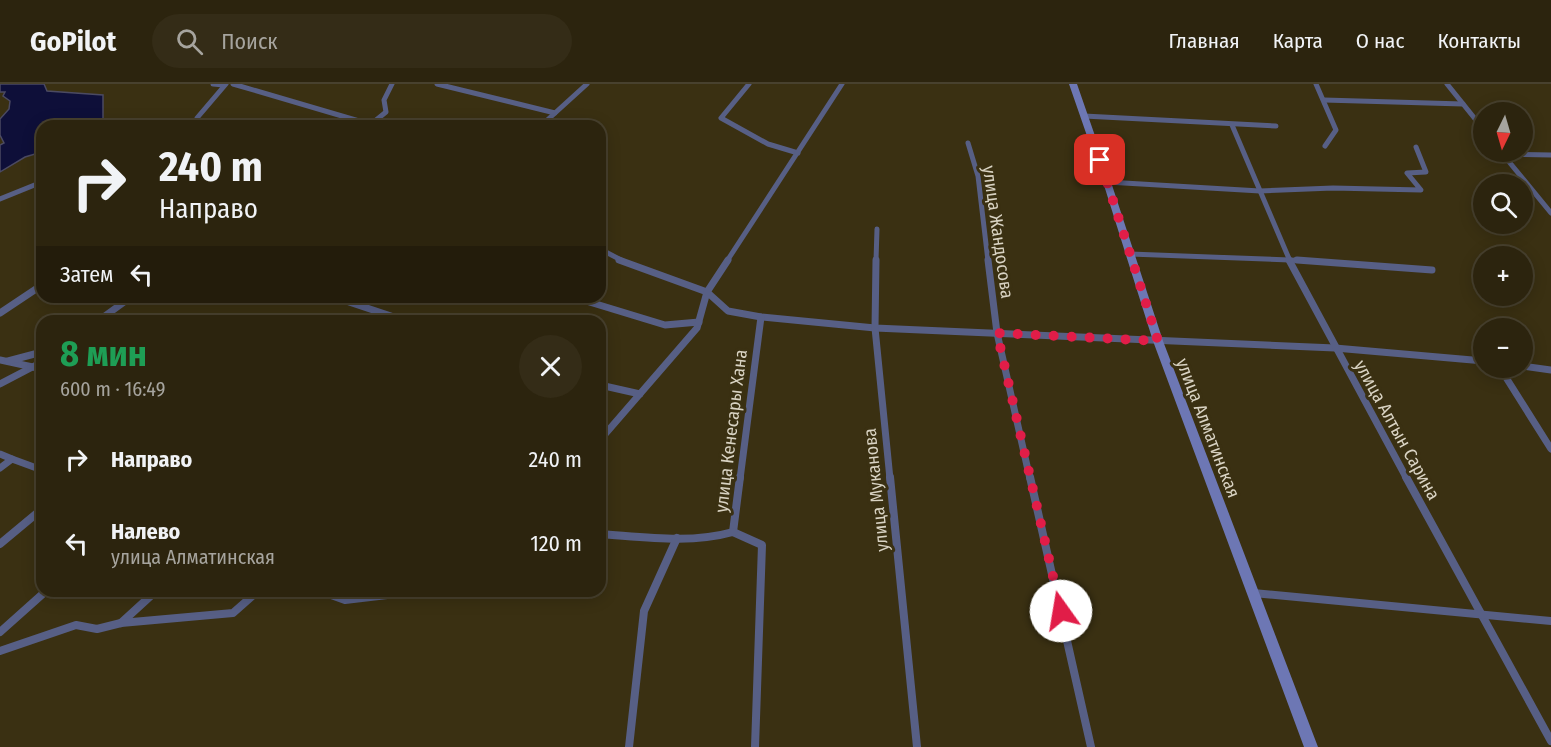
<!DOCTYPE html>
<html lang="ru">
<head>
<meta charset="utf-8">
<style>
  :root { --surface:#2c240e; --page:#342c17; --text:#f1f3f6; --muted:#a6a49e; --line:#48412e }
  body { margin:0; font-family:"Fira Sans Condensed",sans-serif; background:var(--page); color:var(--text); height:100vh; display:flex; flex-direction:column; font-size:22px; white-space:nowrap }
  * { box-sizing:border-box; margin:0 }
  p { font-size:20px; color:var(--muted) }
  .icon { flex:none; width:33px; height:33px; fill:none; stroke:currentColor; stroke-width:2; stroke-linecap:round; stroke-linejoin:round }
  .map { position:relative; flex:1; overflow:hidden }
  .drawer { position:absolute; left:36px; top:231px; width:570px; height:282px; display:flex; flex-direction:column; background:var(--surface); border-radius:18px; box-shadow:0 3px 15px #0003,0 0 0 2px var(--line) }
  .drawer>* { flex:none }
  .guide { position:absolute; left:36px; top:36px; width:570px; height:183px; border-radius:18px; box-shadow:0 3px 15px #0003,0 0 0 2px var(--line); background:#2c240e; color:var(--text); overflow:hidden }
  .needle { width:39px; rotate:185deg }
  .controls { position:absolute; left:1473px; top:18px; display:grid; gap:12px }
  .controls a { display:grid; place-items:center; width:60px; height:60px; border-radius:50%; background:var(--surface); box-shadow:0 3px 15px #0003,0 0 0 2px var(--line); font-size:30px }
  .pin { position:absolute; display:grid; place-items:center; width:51px; height:51px; color:#fff; margin:-26px; border-radius:12px; box-shadow:0 3px 9px #0006 }
  .me { position:absolute; width:66px; margin:-33px; rotate:347deg; stroke-linejoin:round; filter:drop-shadow(0 0 4px #0008) }
  .turn { display:flex; align-items:center; gap:21px; height:126px; padding:0 24px; font-size:27px }
  .turn .icon { width:78px; height:78px; stroke-width:2.5 }
  .turn b { display:block; font-size:42px; line-height:51px }
  .then { display:flex; align-items:center; height:57px; padding:0 24px; background:#0003; gap:12px; font-size:22px }
  .round { display:grid; place-items:center; flex:none; width:63px; height:63px; border-radius:32px; background:var(--page) }
  .overview { display:flex; align-items:center; justify-content:space-between; height:102px; padding:0 24px }
  h1 { font-size:36px; font-weight:700; line-height:45px; color:#1e9e55 }
  ul { padding:0; list-style:none }
  li { display:flex; align-items:center; gap:18px; height:84px; padding:0 24px }
  li div { flex:1 }
  li b { display:block; font-size:22px }
  li em { font-style:normal }
  header { display:flex; align-items:center; gap:36px; box-sizing:border-box; height:84px; padding:0 30px; background:var(--surface); border-bottom:2px solid var(--line) }
  header strong { font-size:28px }
  nav { display:flex; gap:33px; margin-inline-start:auto; font-size:21px }
  .search { width:420px; height:54px; background:var(--page); display:flex; align-items:center; gap:15px; box-sizing:border-box; padding:0 21px; border-radius:33px; color:var(--muted); font-size:22px }
  .map>svg:first-child { display:block }
  .water { fill:#0e0f39; stroke:#4b4a62; stroke-width:1.5 }
  .lines { fill:none; stroke-linecap:round; stroke-linejoin:round }
  .street-far2 { stroke:#575f85; stroke-width:5 }
  .street-far1 { stroke:#575f85; stroke-width:7 }
  .street { stroke:#575f85; stroke-width:8 }
  .secondary { fill:#6d77b4; fill-rule:evenodd }
  .route { stroke:#e11d48; stroke-width:10; stroke-dasharray:0 18 }
  .labels { text-anchor:middle; stroke-width:6; stroke-linejoin:round; paint-order:stroke }
  .street-label { font-size:18px; fill:#d9d3c3; stroke:#3a3012 }
</style>
</head>
<body>
<header>
<strong>GoPilot</strong>
<div class="search"><svg class="icon" aria-label="search" viewBox="0 0 24 24"><circle cx="10" cy="10" r="6"/><path d="M15 15l6 6"/></svg>Поиск</div>
<nav><a>Главная</a><a>Карта</a><a>О нас</a><a>Контакты</a></nav>
</header>
<div class="map">
<svg width="1551" height="663" viewBox="0 0 1551 663">
  <rect width="100%" height="100%" fill="#3a3012"/>
  <!-- water -->
  <polygon class="water" points="0,0 44,0 47,7 103,11 103,39 101,42 42,42 42,68 25,73 0,88 0,61 4,59 0,51 0,35 9,25 10,17 3,12 5,8 0,8"/>
  <g class="lines">
    <!-- street-far2 -->
    <g class="street-far2">
      <polyline points="213,0 224,1"/>
      <polyline points="233,0 376,42"/>
      <polyline points="437,0 555,29"/>
      <polyline points="749,0 721,34 768,60 798,69"/>
      <polyline points="1316,0 1336,46 1325,62"/>
      <polyline points="1447,0 1484,46"/>
      <polyline points="1324,16 1463,20"/>
      <polyline points="1084,32 1276,42"/>
      <polyline points="544,39 587,0"/>
      <polyline points="196,41 197,34 226,0"/>
      <polyline points="370,41 386,28 384,16 392,0"/>
      <polyline points="1232,41 1290,177"/>
      <polyline points="968,59 978,92 988,177"/>
      <polyline points="1501,68 1551,129"/>
      <polyline points="1502,70 1551,71"/>
      <polyline points="1107,98 1260,107 1333,104 1421,106 1407,89 1426,88 1416,63"/>
      <polyline points="0,115 42,98"/>
      <polyline points="600,165 623,177"/>
      <polyline points="1130,170 1316,177"/>
      <polyline points="727,177 842,0"/>
      <polyline points="876,177 877,145"/>
    </g>
    <!-- street-far1 -->
    <g class="street-far1">
      <polyline points="619,176 707,208 728,227 761,233 875,244 1335,264 1484,277"/>
      <polyline points="876,176 875,244 890,395"/>
      <polyline points="988,176 997,249 1030,395"/>
      <polyline points="1289,176 1407,395"/>
      <polyline points="1297,176 1432,186"/>
      <polyline points="334,213 406,237"/>
      <polyline points="573,213 665,241 699,238"/>
      <polyline points="0,229 42,201"/>
      <polyline points="98,237 131,213"/>
      <polyline points="0,276 42,285"/>
      <polyline points="8,277 42,268"/>
      <polyline points="1522,282 1551,286"/>
      <polyline points="1500,284 1551,365"/>
      <polyline points="0,300 42,278"/>
      <polyline points="600,301 640,310"/>
      <polyline points="600,356 697,244 707,208 728,176"/>
      <polyline points="0,370 12,375"/>
      <polyline points="0,384 12,375 42,386"/>
      <polyline points="740,395 761,233"/>
    </g>
    <!-- street -->
    <g class="street">
      <polyline points="890,393 917,663"/>
      <polyline points="1030,393 1091,663"/>
      <polyline points="1406,393 1551,657"/>
      <polyline points="733,448 762,461 755,663"/>
      <polyline points="733,448 740,393"/>
      <path d="M600,450C644,453 690,460 733,448"/>
      <polyline points="0,460 42,425"/>
      <polyline points="320,507 345,516 421,507"/>
      <polyline points="1253,509 1551,537"/>
      <polyline points="121,539 156,507"/>
      <polyline points="0,548 46,507"/>
      <polyline points="0,567 76,541 97,545 121,539 233,529 258,507"/>
      <polyline points="629,663 644,527 677,454"/>
    </g>
    <!-- secondary -->
    <polygon class="secondary" points="1069,0 1077,0 1111,98 1163,257 1318,663 1304,663 1153,257 1103,98"/>
  </g>
  <g class="lines">
    <!-- route -->
    <polyline class="route" points="1061,527 997,249 1158,257 1100,76"/>
  </g>
  <g class="labels">
    <!-- street labels -->
    <g class="street-label">
      <text transform="translate(998 148) rotate(82)" y="6">улица Жандосова</text>
      <text transform="translate(1208 344) rotate(69)" y="6">улица Алматинская</text>
      <text transform="translate(1397 346) rotate(61)" y="6">улица Алтын Сарина</text>
      <text transform="translate(731 347) rotate(-83)" y="6">улица Кенесары Хана</text>
      <text transform="translate(876 406) rotate(-96)" y="6">улица Муканова</text>
    </g>
  </g>
</svg>
<div class="controls">
<a><svg class="needle" viewBox="-14 -14 28 28"><path d="M0-13l5 13h-10z" fill="#e53935"/><path d="M0 13l5-13h-10z" fill="#a6a49e"/></svg></a>
<a><svg class="icon" aria-label="search" viewBox="0 0 24 24"><circle cx="10" cy="10" r="6"/><path d="M15 15l6 6"/></svg></a>
<a>+</a>
<a>−</a>
</div>
<div class="pin" style="left:1100px;top:76px;background:#d93025"><svg class="icon" aria-label="arrive" viewBox="0 0 24 24"><path d="M6 21V4h12l-3 4 3 4H6"/></svg></div>
<svg class="me" style="left:1061px;top:527px" viewBox="-20 -20 40 40"><circle r="19" fill="#fff"/><path d="M0-13L10 11 0 6-10 11z" fill="#e11d48"/></svg>
<div class="guide">
<div class="turn"><svg class="icon" aria-label="right" viewBox="0 0 24 24"><path d="M7 20v-9h11M14 6l5 5-5 5"/></svg><div><b>240 m</b>Направо</div></div>
<div class="then">Затем<svg class="icon" aria-label="left" viewBox="0 0 24 24"><path d="M17 20v-9H6M10 6l-5 5 5 5"/></svg></div>
</div>
<section class="drawer">
<div class="overview"><div><h1>8 мин</h1><p>600 m · 16:49</p></div><a class="round"><svg class="icon" aria-label="close" viewBox="0 0 24 24"><path d="M6 6l12 12M18 6L6 18"/></svg></a></div>
<ul>
<li><svg class="icon" aria-label="right" viewBox="0 0 24 24"><path d="M7 20v-9h11M14 6l5 5-5 5"/></svg><div><b>Направо</b></div><em>240 m</em></li>
<li><svg class="icon" aria-label="left" viewBox="0 0 24 24"><path d="M17 20v-9H6M10 6l-5 5 5 5"/></svg><div><b>Налево</b><p>улица Алматинская</p></div><em>120 m</em></li>
</ul>
</section>
</div>
</body>
</html>
